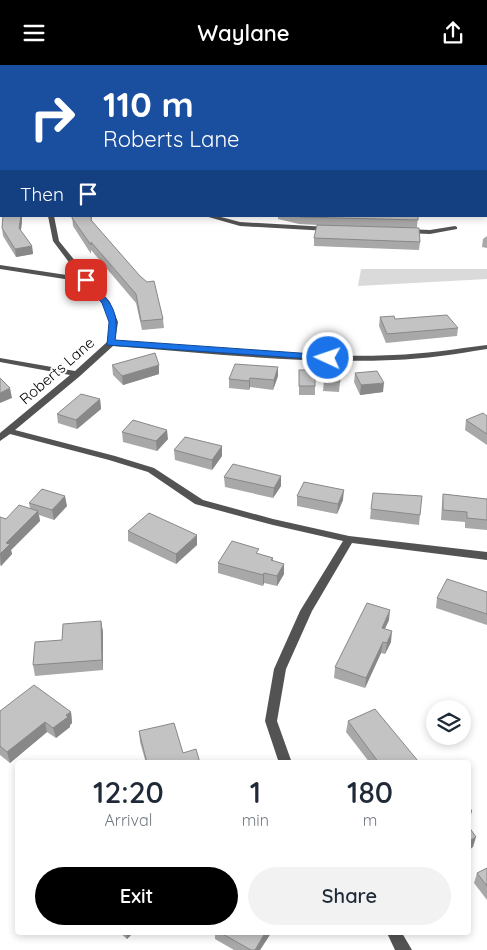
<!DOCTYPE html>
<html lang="en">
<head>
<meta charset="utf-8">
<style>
  :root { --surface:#fff; --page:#f2f2f3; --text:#1f2937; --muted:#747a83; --accent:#000 }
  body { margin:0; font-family:Quicksand,sans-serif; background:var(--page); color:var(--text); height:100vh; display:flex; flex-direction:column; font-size:19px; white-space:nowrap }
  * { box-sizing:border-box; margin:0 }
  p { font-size:16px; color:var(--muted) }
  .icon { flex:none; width:28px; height:28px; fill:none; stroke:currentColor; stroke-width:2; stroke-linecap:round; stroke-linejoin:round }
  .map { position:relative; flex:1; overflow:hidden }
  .sheet { position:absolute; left:15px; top:695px; width:456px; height:175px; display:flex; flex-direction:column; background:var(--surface); border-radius:5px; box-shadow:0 2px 8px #0003 }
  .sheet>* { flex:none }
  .banner { position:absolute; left:0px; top:0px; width:488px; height:152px; box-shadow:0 2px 8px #0003; background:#1a4fa0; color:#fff; overflow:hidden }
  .fabs { position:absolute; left:426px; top:635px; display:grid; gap:10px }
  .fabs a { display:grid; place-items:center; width:45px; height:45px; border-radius:50%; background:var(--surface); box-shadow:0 2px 8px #0003; font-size:25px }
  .pin { position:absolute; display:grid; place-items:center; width:42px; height:42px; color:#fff; margin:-21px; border-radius:10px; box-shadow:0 2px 8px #0006 }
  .me { position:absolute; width:55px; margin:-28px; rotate:273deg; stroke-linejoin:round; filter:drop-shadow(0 0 4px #0008) }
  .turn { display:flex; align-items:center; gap:18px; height:105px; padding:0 20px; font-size:22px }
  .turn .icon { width:65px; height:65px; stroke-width:2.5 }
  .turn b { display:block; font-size:35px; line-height:42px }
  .then { display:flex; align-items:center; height:48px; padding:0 20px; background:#0003; gap:10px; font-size:19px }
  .eta { display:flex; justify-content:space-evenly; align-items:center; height:85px; text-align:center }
  .eta b { font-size:30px; font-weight:600; line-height:35px }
  .primary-button { display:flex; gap:10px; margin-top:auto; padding:10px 20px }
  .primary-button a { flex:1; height:58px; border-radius:30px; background:var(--accent); color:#fff; font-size:20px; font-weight:600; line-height:58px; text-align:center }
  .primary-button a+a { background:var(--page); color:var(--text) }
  header { display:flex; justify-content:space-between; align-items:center; height:65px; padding:0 20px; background:var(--accent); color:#fff; font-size:22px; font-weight:600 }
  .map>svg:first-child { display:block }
  .green { fill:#dadada }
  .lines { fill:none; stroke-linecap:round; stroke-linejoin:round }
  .minor { fill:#535353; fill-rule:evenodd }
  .secondary { fill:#202020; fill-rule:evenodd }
  .wall { fill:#a8a8a8 }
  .shaded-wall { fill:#888 }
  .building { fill:#c3c3c3; stroke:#888 }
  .route { fill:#1a73e8; stroke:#114b97 }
  .labels { text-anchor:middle; stroke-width:4; stroke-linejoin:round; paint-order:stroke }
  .far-street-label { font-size:15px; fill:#000; stroke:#fff }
</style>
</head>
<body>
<header><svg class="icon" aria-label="menu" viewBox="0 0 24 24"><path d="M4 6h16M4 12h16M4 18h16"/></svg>Waylane<svg class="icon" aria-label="share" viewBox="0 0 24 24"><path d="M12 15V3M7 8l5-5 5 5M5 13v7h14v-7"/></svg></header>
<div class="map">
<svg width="487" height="885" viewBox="0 0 487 885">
  <rect width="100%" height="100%" fill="#fff"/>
  <!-- green -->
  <polygon class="green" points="361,204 487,204 487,214 358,221"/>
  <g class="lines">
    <!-- minor -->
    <g class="minor">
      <polygon points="1,54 1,58 0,59 0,55"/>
      <polygon points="0,83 1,84 1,88 0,87"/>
      <path d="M48,151H54L59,176L89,213L110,237L118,257L115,276C207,283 300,294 393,290C424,289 456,284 487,280V284C456,289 425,294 393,295C299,299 206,288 113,281L80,311L15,365L115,391L154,403L203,435L273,454L349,471L487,487V495L352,478L312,546L286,604L277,656L292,698H279L265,656L274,604L300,546L343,476L273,460L195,439L148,407L109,395L10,369L0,376V368L70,310L0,297V293L75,306L107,277L110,257L103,238L84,217L0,204V200L80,212L53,176Z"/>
      <polygon points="205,151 217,151 240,157 328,162 331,164 328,166 240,161"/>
      <polygon points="455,161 457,162 457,164 430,169 405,168 402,166 405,164 430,165"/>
      <polygon points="387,868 402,868 412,885 395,885"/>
    </g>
    <!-- secondary -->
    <polygon class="secondary" points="255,0 261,0 262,1 256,1"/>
  </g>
  <!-- wall -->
  <g class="wall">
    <polygon points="280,0 389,0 386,1 283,1"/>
    <polygon points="487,0 487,56 486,56 486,1"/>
    <polygon points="3,151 22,151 22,156 21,166 32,181 33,189 16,192 3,171 2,163"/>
    <polygon points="72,151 92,151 92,156 163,254 164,263 142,265 136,238 91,185 91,189 73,161"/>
    <polygon points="278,151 418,151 417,162 420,177 419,185 314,181 314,173 317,160 299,159 278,154"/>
    <polygon points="487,171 487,183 482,182 483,174"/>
    <polygon points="380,252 458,263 457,271 386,278 379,261"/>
    <polygon points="112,300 159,309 123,320 113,310"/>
    <polygon points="325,304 340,317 339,327 323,326"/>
    <polygon points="299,305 315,321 315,330 299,330"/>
    <polygon points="355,308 383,327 360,330 354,317"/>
    <polygon points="278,311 273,325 250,322 249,325 229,323 229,314"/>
    <polygon points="100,334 101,344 77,364 58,358 57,349"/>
    <polygon points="487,351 487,380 465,365 466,355"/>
    <polygon points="122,367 168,374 157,386 123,377"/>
    <polygon points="222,381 222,391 212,405 175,395 174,385"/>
    <polygon points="281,411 281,421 273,433 225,422 224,412"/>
    <polygon points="443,429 487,434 487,465 465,463 465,457 441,455 442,439"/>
    <polygon points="297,431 343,435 337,449 297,441"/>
    <polygon points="29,438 67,441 54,455 39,450 40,456 11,485 12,489 1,501 0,500 0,452 6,454 30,443"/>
    <polygon points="371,444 420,450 419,460 370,454"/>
    <polygon points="128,466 197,480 176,499 128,476"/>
    <polygon points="259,489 273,493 273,496 284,499 284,509 277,521 264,518 263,521 218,508 218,498"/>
    <polygon points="487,527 487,560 436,543 437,533"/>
    <polygon points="389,555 385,564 391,577 385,589 381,588 365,623 334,613 335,602"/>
    <polygon points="101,556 103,567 103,605 35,611 33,600"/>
    <polygon points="0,646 71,647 72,658 70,660 70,662 56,673 47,667 10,698 0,690"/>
    <polygon points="348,656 418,698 370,698 346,667"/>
    <polygon points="139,666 183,688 200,698 146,698 140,677"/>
    <polygon points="487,803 487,835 474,818 477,808"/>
    <polygon points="120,868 133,868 127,874"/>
    <polygon points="215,868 271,868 260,885 234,885 215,874"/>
  </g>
  <!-- shaded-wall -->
  <g class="shaded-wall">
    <polygon points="64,0 74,0 73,1 62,1"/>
    <polygon points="379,0 389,0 386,1 376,1"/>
    <polygon points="1,35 1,42 0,43 0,36"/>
    <rect x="0" y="136" width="1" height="8"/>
    <polygon points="20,151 22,151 22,156 20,171 19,163"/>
    <polygon points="32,181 33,189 16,192 15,184"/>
    <polygon points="159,300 159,309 123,320 122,311"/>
    <polygon points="278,302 278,311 273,325 274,315"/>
    <polygon points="250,313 250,322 249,325 249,316"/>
    <polygon points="384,318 383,327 360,330 361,320"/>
    <polygon points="10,323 12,333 0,338 0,328"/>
    <polygon points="100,334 101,344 77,364 76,355"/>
    <polygon points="167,365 168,374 157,386 156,376"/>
    <polygon points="222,381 222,391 212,405 212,395"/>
    <polygon points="281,411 281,421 273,433 274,423"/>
    <polygon points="344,425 343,435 337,449 338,439"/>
    <polygon points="65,431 67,441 54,455 52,445"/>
    <polygon points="38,446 40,456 11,485 12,489 1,501 0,489 6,478"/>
    <polygon points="197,470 197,480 176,499 176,489"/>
    <polygon points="284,499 284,509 277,521 277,511"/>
    <polygon points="264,508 264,518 263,521 263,510"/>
    <polygon points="390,545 389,555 380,573 382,563"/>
    <polygon points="101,556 103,567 103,605 102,595"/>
    <polygon points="392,566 391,577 385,589 387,578"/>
    <polygon points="383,577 381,588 365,623 366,613"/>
    <polygon points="71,647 72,658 70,660 70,662 56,673 53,663"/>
    <polygon points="45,657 47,667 10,698 7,687"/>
    <polygon points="472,746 469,756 469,747"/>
    <polygon points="476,772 473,782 469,785 469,776"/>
    <polygon points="126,868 133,868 127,874"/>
    <polygon points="265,868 271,868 260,885 255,885"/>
  </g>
  <!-- building -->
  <g class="building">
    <polygon points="0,0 64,0 62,1 1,1 1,14 0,14"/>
    <polygon points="77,0 224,0 225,1 76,1"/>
    <polygon points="296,0 379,0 376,1 292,1 297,0"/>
    <polygon points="419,0 487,0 487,36 486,36 486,1 417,1"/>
    <polygon points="0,19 1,19 1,35 0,36"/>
    <polygon points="0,101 1,102 1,136 0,136"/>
    <polygon points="3,151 21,151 19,163 32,181 15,184 2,163"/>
    <polygon points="72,151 91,151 91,155 140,211 147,217 154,216 163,254 141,256 136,229 91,177 91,180 72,153"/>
    <polygon points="299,151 418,151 418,155 300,152"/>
    <polygon points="317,160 419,163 420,177 314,173"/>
    <polygon points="447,250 458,263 387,269 380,252 394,251 395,254"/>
    <polygon points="155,288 159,300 122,311 112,300"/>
    <polygon points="235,299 278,302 274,315 250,313 249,316 229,314"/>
    <polygon points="325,304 339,304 340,317 324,317"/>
    <rect x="299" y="305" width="16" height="16"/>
    <polygon points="377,306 384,318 361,320 355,308"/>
    <polygon points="0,313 10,323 0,328"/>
    <polygon points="81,329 100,334 76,355 57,349"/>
    <polygon points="483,348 487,351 487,369 466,355"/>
    <polygon points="133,355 167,365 156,376 122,367"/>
    <polygon points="185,372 222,381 212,395 174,385"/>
    <polygon points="233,399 281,411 274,423 224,412"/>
    <polygon points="304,417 344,425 338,439 297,431"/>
    <polygon points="42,424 65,431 52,445 29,438"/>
    <polygon points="373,428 422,431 420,450 371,444"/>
    <polygon points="443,429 487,434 487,455 467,453 467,447 443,445"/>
    <polygon points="19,440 38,446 6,478 10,479 0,489 0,452 6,454"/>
    <polygon points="149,448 197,470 176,489 128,466"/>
    <polygon points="232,476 259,484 256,488 273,493 271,495 284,499 277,511 264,508 263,510 218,498"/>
    <polygon points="447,514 487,527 487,549 437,533"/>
    <polygon points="367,538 390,545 382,563 392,566 387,578 383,577 366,613 335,602"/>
    <polygon points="101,556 102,595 33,600 35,577 62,575 63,559"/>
    <polygon points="34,620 71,647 66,650 68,652 53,663 45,657 7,687 0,681 0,646"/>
    <polygon points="375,644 418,696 417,698 379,698 348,656"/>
    <polygon points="174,658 183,688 196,684 200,698 147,698 139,666"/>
    <polygon points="469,742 472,746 469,747"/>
    <polygon points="469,762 476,772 469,776"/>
    <polygon points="487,803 487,821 477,808"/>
    <polygon points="221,868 265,868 255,885 251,885"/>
  </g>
  <!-- route -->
  <path class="route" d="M83,214H88C109,236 120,243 115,275L328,290L332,293L328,295L107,280L109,257L102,238L83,217Z"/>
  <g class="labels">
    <!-- far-street labels -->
    <g class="far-street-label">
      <text transform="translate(57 306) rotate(-41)" y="5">Roberts Lane</text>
    </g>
  </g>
</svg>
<div class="fabs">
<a><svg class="icon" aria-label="layers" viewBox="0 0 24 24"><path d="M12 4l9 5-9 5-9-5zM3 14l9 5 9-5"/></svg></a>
</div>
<div class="pin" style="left:86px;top:215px;background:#d93025"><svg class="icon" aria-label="arrive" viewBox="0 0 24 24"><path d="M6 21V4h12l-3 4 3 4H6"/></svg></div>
<svg class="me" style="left:328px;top:293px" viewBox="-20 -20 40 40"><circle r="17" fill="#1a73e8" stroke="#fff" stroke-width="3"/><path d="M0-11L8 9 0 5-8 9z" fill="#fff"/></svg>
<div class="banner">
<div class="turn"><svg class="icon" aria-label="right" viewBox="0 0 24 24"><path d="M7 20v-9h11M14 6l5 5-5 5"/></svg><div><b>110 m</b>Roberts Lane</div></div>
<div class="then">Then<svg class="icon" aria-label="arrive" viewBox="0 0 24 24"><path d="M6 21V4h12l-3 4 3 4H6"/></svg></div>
</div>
<section class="sheet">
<div class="eta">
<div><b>12:20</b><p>Arrival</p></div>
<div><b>1</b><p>min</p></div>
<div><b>180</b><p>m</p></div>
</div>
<div class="primary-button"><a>Exit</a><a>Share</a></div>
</section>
</div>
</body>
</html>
